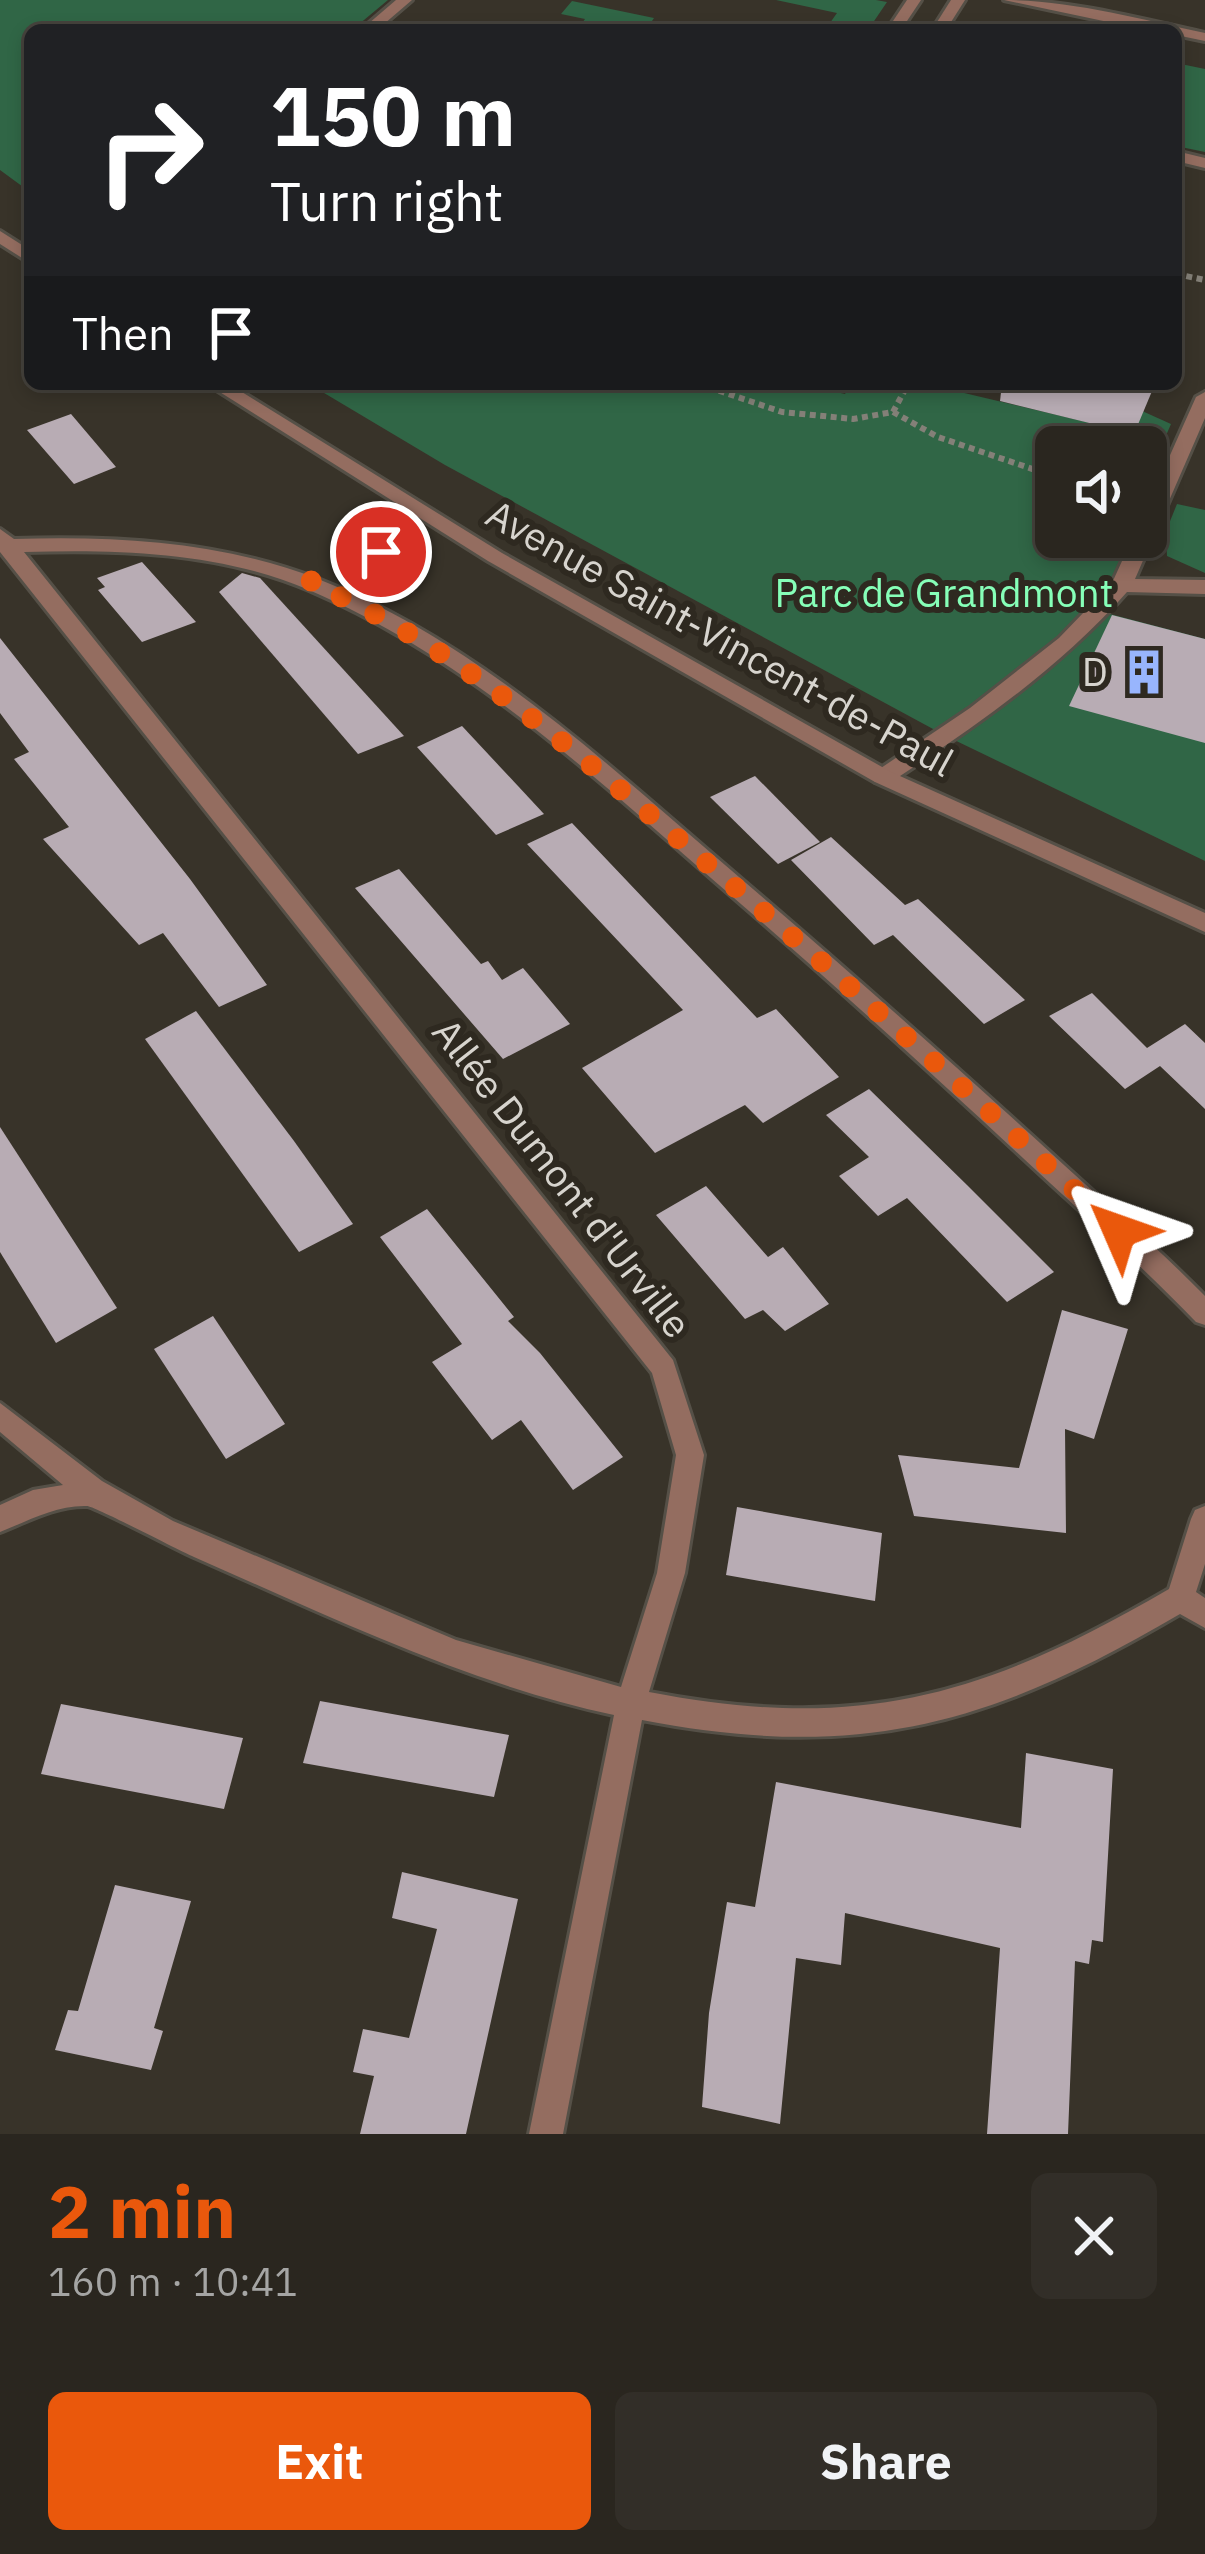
<!DOCTYPE html>
<html lang="en">
<head>
<meta charset="utf-8">
<style>
  :root { --surface:#2a261f; --page:#322e28; --text:#f1f3f6; --muted:#a5a5a4; --line:#46433d; --accent:#ea580c }
  body { margin:0; font-family:"IBM Plex Sans",sans-serif; background:var(--page); color:var(--text); height:100vh; display:flex; flex-direction:column; font-size:45px; white-space:nowrap }
  * { box-sizing:border-box; margin:0 }
  p { font-size:39px; color:var(--muted) }
  .icon { flex:none; width:66px; height:66px; fill:none; stroke:currentColor; stroke-width:2; stroke-linecap:round; stroke-linejoin:round }
  .map { position:relative; height:2134px; overflow:hidden }
  .side { display:flex; flex-direction:column; background:var(--surface); flex:1 }
  .side>* { flex:none }
  .hud { position:absolute; left:24px; top:24px; width:1158px; height:366px; border-radius:18px; box-shadow:0 6px 18px #0003,0 0 0 3px var(--line); background:#202124; color:#fff; overflow:hidden }
  .tools { position:absolute; left:1035px; top:426px; display:grid; gap:24px }
  .tools a { display:grid; place-items:center; width:132px; height:132px; border-radius:18px; background:var(--surface); box-shadow:0 6px 18px #0003,0 0 0 3px var(--line); font-size:60px }
  .pin { position:absolute; display:grid; place-items:center; width:102px; height:102px; color:#fff; margin:-51px; border:6px solid #fff; border-radius:50%; box-shadow:0 3px 12px #0007 }
  .me { position:absolute; width:132px; margin:-66px; rotate:313deg; stroke-linejoin:round; filter:drop-shadow(0 0 9px #0008) }
  .turn { display:flex; align-items:center; gap:42px; height:252px; padding:0 48px; font-size:54px }
  .turn .icon { width:156px; height:156px; stroke-width:2.5 }
  .turn b { display:block; font-size:84px; line-height:102px }
  .then { display:flex; align-items:center; height:114px; padding:0 48px; background:#0003; gap:24px; font-size:45px }
  .round { display:grid; place-items:center; flex:none; width:126px; height:126px; border-radius:18px; background:var(--page) }
  .overview { display:flex; align-items:center; justify-content:space-between; height:204px; padding:0 48px }
  h1 { font-size:72px; font-weight:700; line-height:90px; color:var(--accent) }
  .action { display:flex; gap:24px; margin-top:auto; padding:24px 48px }
  .action a { flex:1; height:138px; border-radius:18px; background:var(--accent); color:#fff; font-size:48px; font-weight:700; line-height:138px; text-align:center }
  .action a+a { background:var(--page); color:var(--text) }
  .map>svg:first-child { display:block }
  .green { fill:#306646 }
  .building { fill:#b8acb4 }
  .lines { fill:none; stroke-linecap:round; stroke-linejoin:round }
  .service-casing { stroke:#555047; stroke-width:6 }
  .minor-casing { stroke:#555047; stroke-width:6 }
  .tertiary-casing { stroke:#555047; stroke-width:6 }
  .path-far1 { stroke:#848078; stroke-width:6; stroke-dasharray:6 4.5; stroke-linecap:butt }
  .path { stroke:#848078; stroke-width:8; stroke-dasharray:9 6; stroke-linecap:butt }
  .service { fill:#946d60; fill-rule:evenodd }
  .minor { fill:#946d60; fill-rule:evenodd }
  .tertiary { fill:#946d60; fill-rule:evenodd }
  .route { stroke:#ea580c; stroke-width:21; stroke-dasharray:0 37.8 }
  .labels { text-anchor:middle; stroke-width:12; stroke-linejoin:round; paint-order:stroke }
  .park-label { font-size:39px; fill:#86ffb8; stroke:#2e2920 }
  .street-label { font-size:39px; fill:#d7d4ce; stroke:#2e2920 }
  .poi-label { font-size:39px; fill:#d7d4ce; stroke:#2e2920; text-anchor:end }
</style>
</head>
<body>
<div class="map">
<svg width="1205" height="2134" viewBox="0 0 1205 2134">
  <rect width="100%" height="100%" fill="#383329"/>
  <!-- green -->
  <g class="green">
    <polygon points="0,0 388,0 352,30 30,30 30,192 0,170"/>
    <polygon points="776,0 876,0 887,2 868,30 825,30 837,13"/>
    <polygon points="572,1 654,18 648,27 658,29 577,30 585,19 561,14"/>
    <polygon points="1176,63 1205,69 1205,152 1176,146"/>
    <polygon points="309,384 801,384 845,394 851,384 963,384 960,392 1120,430 1131,406 1171,424 1146,482 1146,447 1056,447 1056,537 1128,537 1110,614 1205,639 1205,861 946,736 445,465"/>
    <polygon points="1177,504 1205,510 1205,573 1167,556 1166,531"/>
  </g>
  <!-- building -->
  <g class="building">
    <polygon points="1002,384 1155,384 1134,434 1000,401"/>
    <polygon points="71,414 116,467 74,484 27,430"/>
    <polygon points="142,562 196,622 142,642 98,590 105,587 97,578"/>
    <polygon points="242,573 260,578 404,736 358,754 219,592"/>
    <polygon points="1112,615 1205,639 1205,743 1069,706"/>
    <polygon points="0,638 190,879 267,985 219,1007 163,933 139,945 43,839 69,827 14,759 29,752 0,713"/>
    <polygon points="462,726 544,814 496,835 417,747"/>
    <polygon points="755,776 820,842 778,864 710,797"/>
    <polygon points="572,823 757,1018 776,1009 839,1077 763,1123 745,1105 655,1153 582,1068 683,1010 527,844"/>
    <polygon points="831,837 905,905 918,899 1025,1000 984,1024 893,935 874,945 791,860"/>
    <polygon points="399,869 481,964 488,961 502,980 523,968 570,1024 503,1059 355,888"/>
    <polygon points="1092,993 1147,1048 1185,1024 1205,1043 1205,1109 1160,1066 1125,1089 1049,1016"/>
    <polygon points="196,1011 294,1141 353,1224 299,1252 145,1039"/>
    <polygon points="869,1089 967,1185 1054,1272 1007,1302 907,1198 878,1216 839,1176 869,1157 826,1115"/>
    <polygon points="0,1127 117,1308 56,1343 0,1252"/>
    <polygon points="706,1186 768,1257 783,1247 829,1304 785,1331 763,1310 745,1319 656,1215"/>
    <polygon points="427,1209 514,1317 508,1321 540,1353 623,1457 573,1490 521,1420 492,1440 432,1362 462,1344 380,1237"/>
    <polygon points="1062,1310 1128,1329 1094,1439 1065,1429 1066,1533 914,1516 898,1455 1019,1468"/>
    <polygon points="213,1316 285,1424 226,1459 154,1349"/>
    <polygon points="737,1507 882,1533 875,1601 726,1575"/>
    <polygon points="320,1701 509,1735 494,1797 303,1763"/>
    <polygon points="61,1704 243,1738 224,1809 41,1774"/>
    <polygon points="1026,1753 1113,1769 1103,1942 1092,1940 1089,1964 1075,1961 1068,2134 987,2134 1000,1948 845,1913 841,1965 796,1958 780,2124 702,2107 709,2013 727,1902 755,1907 776,1782 1021,1828"/>
    <polygon points="402,1872 518,1899 466,2134 360,2134 374,2076 353,2072 363,2029 409,2038 437,1929 392,1918"/>
    <polygon points="115,1885 191,1901 154,2028 163,2031 151,2070 55,2050 68,2010 78,2011"/>
  </g>
  <g class="lines">
    <!-- service casing -->
    <g class="service-casing">
      <g id="service">
        <polygon points="396,0 412,0 377,30 361,30"/>
        <polygon points="907,0 921,0 901,30 887,30"/>
        <polygon points="951,0 965,0 946,30 932,30"/>
        <polygon points="1176,151 1205,158 1205,168 1176,161"/>
        <path d="M1205,392V418L1135,579L1205,580V594L1127,592C1059,669 976,726 891,782H875L872,777L875,772L970,708L1059,638L1112,583L1133,537H1146V509L1196,397Z"/>
      </g>
    </g>
    <!-- minor casing -->
    <g class="minor-casing">
      <g id="minor">
        <path d="M1004,0C1070,0 1140,19 1205,33V41L1176,35V30H1146Z"/>
        <path d="M0,529L14,539C117,536 220,541 318,579C482,643 614,771 746,883C849,971 951,1062 1052,1154C1103,1201 1156,1246 1205,1296V1325L1196,1322C1145,1269 1091,1221 1038,1172C938,1079 837,987 734,898C602,784 472,660 309,590C220,552 120,549 24,552L673,1360L704,1455L685,1573L649,1692C861,1733 985,1696 1169,1589L1191,1519L1195,1510L1205,1506V1564L1196,1592L1205,1598V1628L1180,1614C991,1725 860,1762 642,1720L563,2134H529L614,1715C466,1683 331,1617 194,1557C178,1550 94,1506 87,1506C56,1505 28,1521 0,1532V1505L33,1490L63,1485L0,1432V1403L102,1481L173,1521L456,1640L621,1687L657,1573L676,1455L652,1373L0,552Z"/>
      </g>
    </g>
    <!-- tertiary casing -->
    <g class="tertiary-casing">
      <g id="tertiary">
        <polygon points="0,231 30,250 30,263 0,244"/>
        <polygon points="207,384 229,384 502,553 891,772 1205,913 1205,932 875,782 488,561"/>
      </g>
    </g>
    <!-- path-far1 -->
    <g class="path-far1">
      <polyline points="1176,274 1205,280"/>
      <polyline points="699,384 782,412 853,419 893,412 938,437 1056,477"/>
      <polyline points="893,412 908,384"/>
    </g>
    <!-- path -->
    <polyline class="path" points="348,563 381,552 421,554"/>
    <!-- service -->
    <use href="#service" class="service"/>
    <!-- minor -->
    <use href="#minor" class="minor"/>
    <!-- tertiary -->
    <use href="#tertiary" class="tertiary"/>
  </g>
  <g class="lines">
    <!-- route -->
    <path class="route" d="M381,552L309,582C451,643 573,749 689,848C836,972 978,1100 1119,1231"/>
  </g>
  <!-- icons -->
  <defs>
    <g id="building-bare" transform="scale(3.6)"><path d="M-4-6H4V6H1V3H-1V6H-4ZM-2.5-4.3h1.7v1.8h-1.7ZM.8-4.3h1.7v1.8H.8ZM-2.5-1h1.7V.8h-1.7ZM.8-1h1.7V.8H.8Z" fill="#98b5fd" stroke="#2e2920" stroke-width="2.5" paint-order="stroke"/></g>
  </defs>
  <g fill-rule="evenodd">
    <use href="#building-bare" x="1144" y="672"/>
  </g>
  <g class="labels">
    <!-- park labels -->
    <g class="park-label">
      <text x="944" y="607">Parc de Grandmont</text>
    </g>
    <!-- street labels -->
    <g class="street-label">
      <text transform="translate(720 638) rotate(29)" y="14">Avenue Saint-Vincent-de-Paul</text>
      <text transform="translate(562 1178) rotate(52)" y="14">Allée Dumont d'Urville</text>
    </g>
    <!-- poi labels -->
    <g class="poi-label">
      <text x="1108" y="686">D</text>
    </g>
  </g>
</svg>
<div class="tools">
<a><svg class="icon" aria-label="sound" viewBox="0 0 24 24"><path d="M4 9h4l5-4v14l-5-4H4zM17 9q2 3 0 6"/></svg></a>
</div>
<div class="pin" style="left:381px;top:552px;background:#d93025"><svg class="icon" aria-label="arrive" viewBox="0 0 24 24"><path d="M6 21V4h12l-3 4 3 4H6"/></svg></div>
<svg class="me" style="left:1119px;top:1231px" viewBox="-20 -20 40 40"><path d="M0-17L14 15 0 8-14 15z" fill="#ea580c" stroke="#fff" stroke-width="4"/></svg>
<div class="hud">
<div class="turn"><svg class="icon" aria-label="right" viewBox="0 0 24 24"><path d="M7 20v-9h11M14 6l5 5-5 5"/></svg><div><b>150 m</b>Turn right</div></div>
<div class="then">Then<svg class="icon" aria-label="arrive" viewBox="0 0 24 24"><path d="M6 21V4h12l-3 4 3 4H6"/></svg></div>
</div>
</div>
<section class="side">
<div class="overview"><div><h1>2 min</h1><p>160 m · 10:41</p></div><a class="round"><svg class="icon" aria-label="close" viewBox="0 0 24 24"><path d="M6 6l12 12M18 6L6 18"/></svg></a></div>
<div class="action"><a>Exit</a><a>Share</a></div>
</section>
</body>
</html>
